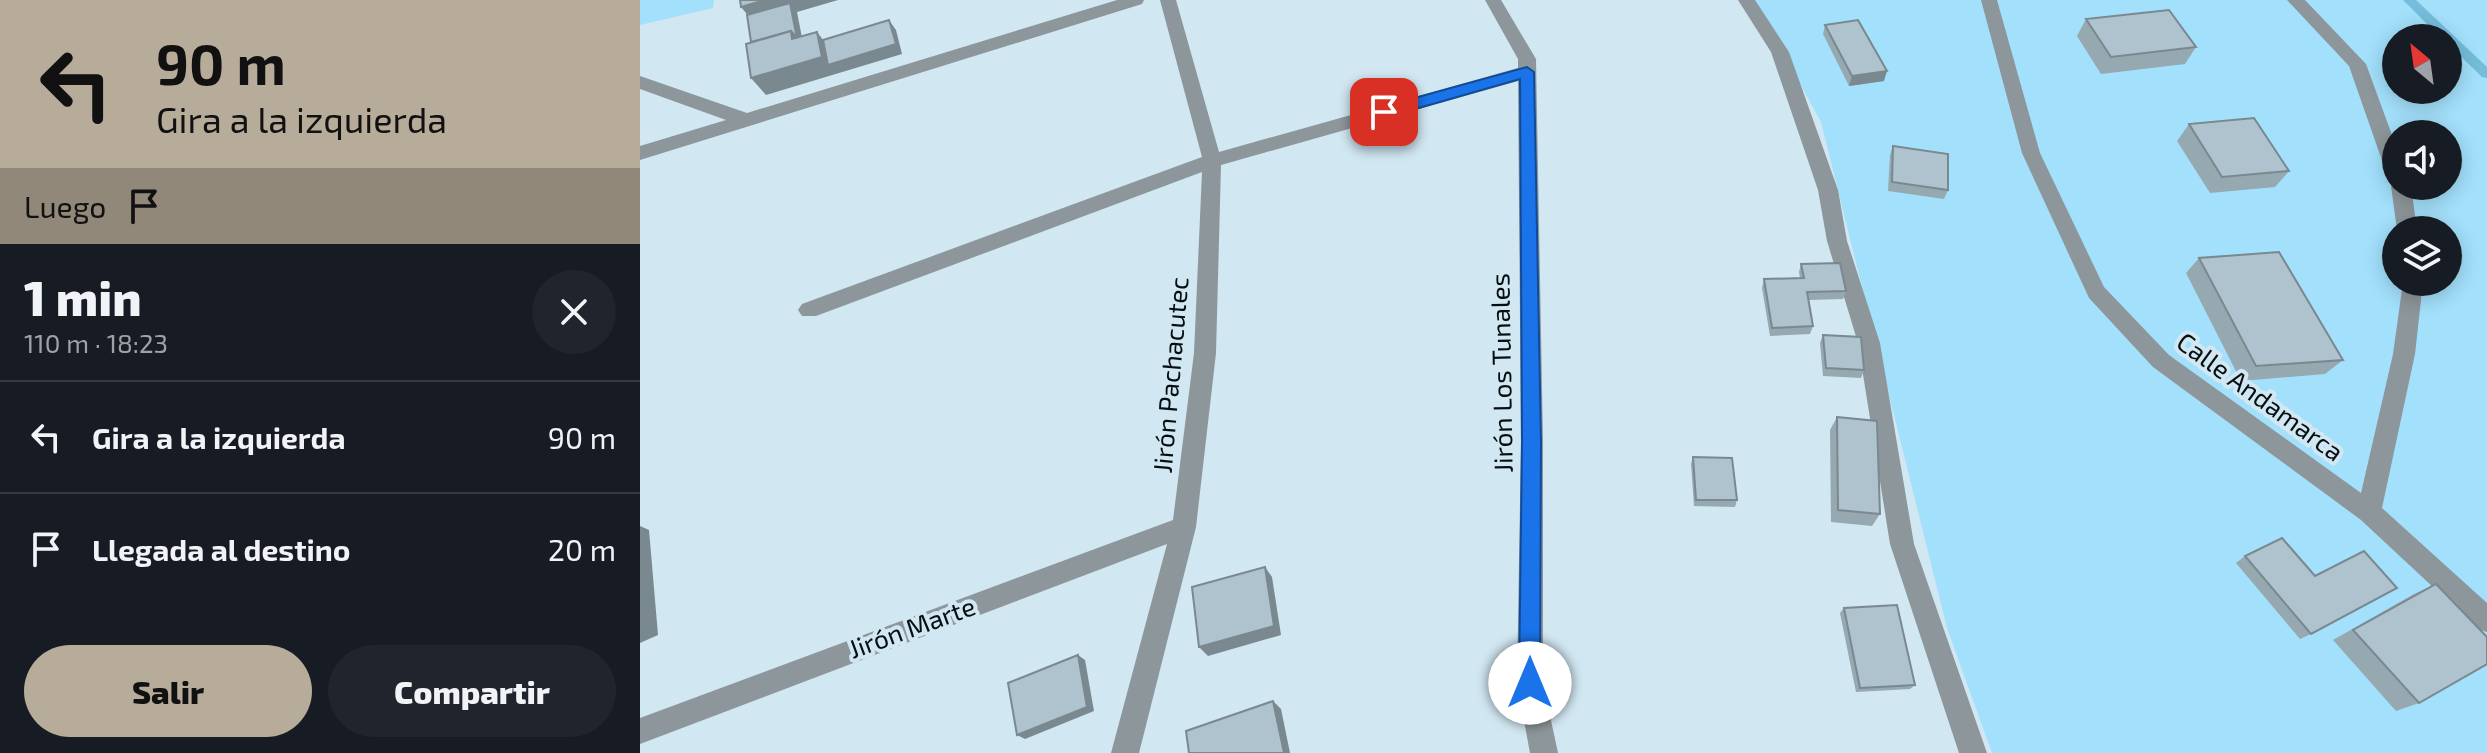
<!DOCTYPE html>
<html lang="es">
<head>
<meta charset="utf-8">
<style>
  :root { --surface:#171b24; --page:#20242c; --text:#f1f3f6; --muted:#9ea1a6; --line:#363941; --accent:#b7ab99 }
  body { margin:0; font-family:"Exo 2",sans-serif; background:var(--page); color:var(--text); height:100vh; display:flex; flex-direction:column; font-size:30px; white-space:nowrap }
  * { box-sizing:border-box; margin:0 }
  p { font-size:26px; color:var(--muted) }
  .icon { flex:none; width:44px; height:44px; fill:none; stroke:currentColor; stroke-width:2; stroke-linecap:round; stroke-linejoin:round }
  .map { position:relative; flex:1; overflow:hidden }
  .drawer { display:flex; flex-direction:column; background:var(--surface); width:640px }
  .drawer>* { flex:none }
  .top-card { background:#b7ab99; color:#111; overflow:hidden }
  .needle { width:52px; rotate:331deg }
  .tools { position:absolute; left:1742px; top:24px; display:grid; gap:16px }
  .tools a { display:grid; place-items:center; width:80px; height:80px; border-radius:50%; background:var(--surface); box-shadow:0 4px 20px #0003; font-size:40px }
  .pin { position:absolute; display:grid; place-items:center; width:68px; height:68px; color:#fff; margin:-34px; border-radius:16px; box-shadow:0 4px 12px #0006 }
  .me { position:absolute; width:88px; margin:-44px; rotate:0deg; stroke-linejoin:round; filter:drop-shadow(0 0 6px #0008) }
  .turn { display:flex; align-items:center; gap:28px; height:168px; padding:0 24px; font-size:36px }
  .turn .icon { width:104px; height:104px; stroke-width:2.5 }
  .turn b { display:block; font-size:56px; line-height:68px }
  .then { display:flex; align-items:center; height:76px; padding:0 24px; background:#0003; gap:16px; font-size:30px }
  .round { display:grid; place-items:center; flex:none; width:84px; height:84px; border-radius:42px; background:var(--page) }
  .summary { display:flex; align-items:center; justify-content:space-between; height:136px; padding:0 24px }
  h1 { font-size:48px; font-weight:800; line-height:60px }
  .button { display:flex; gap:16px; margin-top:auto; padding:16px 24px }
  .button a { flex:1; height:92px; border-radius:48px; background:var(--accent); color:#111; font-size:32px; font-weight:800; line-height:92px; text-align:center }
  .button a+a { background:var(--page); color:var(--text) }
  ul { padding:0; list-style:none }
  li { display:flex; align-items:center; gap:24px; height:112px; padding:0 24px; border-top:2px solid var(--line) }
  li div { flex:1 }
  li b { display:block; font-size:30px }
  li em { font-style:normal }
  main { display:flex; flex:1; min-height:0 }
  .map>svg:first-child { display:block }
  .green { fill:#a3e0fb; fill-rule:evenodd }
  .lines { fill:none; stroke-linecap:round; stroke-linejoin:round }
  .stream { fill:#75bddb; fill-rule:evenodd }
  .minor { fill:#8d969a; fill-rule:evenodd }
  .wall { fill:#96a8b0 }
  .shaded-wall { fill:#7a8890 }
  .building { fill:#aec3cd; stroke:#7a8890; stroke-width:2 }
  .route { fill:#1a73e8; stroke:#114b97; stroke-width:2 }
  .labels { text-anchor:middle; stroke-width:8; stroke-linejoin:round; paint-order:stroke }
  .street-label { font-size:26px; fill:#070e11; stroke:#d1e7f2 }
</style>
</head>
<body>
<main>
<section class="drawer">
<div class="top-card">
<div class="turn"><svg class="icon" aria-label="left" viewBox="0 0 24 24"><path d="M17 20v-9H6M10 6l-5 5 5 5"/></svg><div><b>90 m</b>Gira a la izquierda</div></div>
<div class="then">Luego<svg class="icon" aria-label="arrive" viewBox="0 0 24 24"><path d="M6 21V4h12l-3 4 3 4H6"/></svg></div>
</div>
<div class="summary"><div><h1>1 min</h1><p>110 m · 18:23</p></div><a class="round"><svg class="icon" aria-label="close" viewBox="0 0 24 24"><path d="M6 6l12 12M18 6L6 18"/></svg></a></div>
<ul>
<li><svg class="icon" aria-label="left" viewBox="0 0 24 24"><path d="M17 20v-9H6M10 6l-5 5 5 5"/></svg><div><b>Gira a la izquierda</b></div><em>90 m</em></li>
<li><svg class="icon" aria-label="arrive" viewBox="0 0 24 24"><path d="M6 21V4h12l-3 4 3 4H6"/></svg><div><b>Llegada al destino</b></div><em>20 m</em></li>
</ul>
<div class="button"><a>Salir</a><a>Compartir</a></div>
</section>
<div class="map">
<svg width="1847" height="753" viewBox="0 0 1847 753">
  <rect width="100%" height="100%" fill="#d1e7f2"/>
  <!-- green -->
  <g class="green">
    <polygon points="0,0 74,0 73,8 0,25"/>
    <path d="M1114,0H1847V753H1352L1307,628L1181,122ZM1756,38H1808V90H1756ZM1756,134H1808V186H1756ZM1756,230H1808V282H1756Z"/>
  </g>
  <g class="lines">
    <!-- stream -->
    <polygon class="stream" points="1763,0 1776,0 1847,67 1847,78 1842,77 1808,44 1808,38 1801,38"/>
    <!-- minor -->
    <g class="minor">
      <polygon points="477,0 504,0 502,4 0,160 0,146 86,120 0,89 0,76 107,113"/>
      <polygon points="520,0 536,0 579,152 878,68 878,59 845,0 861,0 896,59 903,442 903,683 918,753 890,753 877,683 881,442 878,81 581,165 576,353 556,527 499,753 471,753 527,544 0,744 0,718 533,520 554,353 562,172 176,316 162,316 158,310 162,304 562,157"/>
      <polygon points="1098,0 1115,0 1149,52 1198,190 1207,241 1240,343 1274,544 1347,753 1319,753 1250,544 1218,343 1187,241 1178,190 1131,52"/>
      <polygon points="1341,0 1357,0 1400,153 1464,287 1529,355 1721,493 1753,354 1763,282 1783,282 1775,354 1742,508 1847,603 1847,632 1838,629 1721,520 1513,367 1449,298 1382,153"/>
      <polygon points="1647,0 1665,0 1726,64 1756,146 1756,179 1746,172 1709,66"/>
      <polygon points="1756,180 1756,186 1771,186 1777,230 1757,230 1751,186"/>
    </g>
  </g>
  <!-- wall -->
  <g class="wall">
    <polygon points="1446,19 1556,47 1545,64 1461,74 1437,36"/>
    <polygon points="1185,25 1244,81 1209,86 1183,34"/>
    <polygon points="1549,124 1649,171 1635,187 1570,193 1537,141"/>
    <polygon points="1253,146 1308,190 1304,199 1248,191 1250,155"/>
    <polygon points="1559,258 1703,360 1685,374 1601,381 1546,273"/>
    <polygon points="1161,264 1206,291 1203,299 1169,300 1173,326 1170,334 1130,336 1122,288 1124,279 1160,278 1159,272"/>
    <polygon points="1183,335 1224,370 1221,378 1183,376 1180,343"/>
    <polygon points="1197,417 1240,514 1232,526 1191,522 1190,430"/>
    <polygon points="1053,457 1097,500 1095,507 1054,506 1051,464"/>
    <polygon points="1605,556 1671,634 1660,639 1596,563"/>
    <polygon points="1796,584 1779,703 1756,711 1693,640 1774,594"/>
    <polygon points="1204,608 1275,685 1270,689 1216,692 1200,613"/>
  </g>
  <!-- shaded-wall -->
  <g class="shaded-wall">
    <polygon points="125,0 198,0 157,12 164,48 113,52 151,31 152,13 115,24 101,7"/>
    <polygon points="249,20 256,30 262,54 126,95 111,78 177,32 190,49"/>
    <polygon points="1247,71 1244,81 1209,86 1212,76"/>
    <polygon points="0,526 9,530 18,635 0,643"/>
    <polygon points="625,567 632,577 641,635 568,656 559,647"/>
    <polygon points="438,655 445,660 454,711 385,739 377,735"/>
    <polygon points="633,701 641,709 650,753 644,753"/>
  </g>
  <!-- building -->
  <g class="building">
    <polygon points="100,0 125,0 101,7"/>
    <polygon points="150,3 157,38 151,31 111,42 107,15"/>
    <polygon points="1529,10 1556,47 1471,57 1446,19"/>
    <polygon points="249,20 256,44 188,65 183,40"/>
    <polygon points="1218,20 1247,71 1212,76 1185,25"/>
    <polygon points="151,31 152,39 177,32 182,57 111,78 106,44"/>
    <polygon points="1614,118 1649,171 1582,177 1549,124"/>
    <polygon points="1253,146 1308,154 1308,190 1252,182"/>
    <polygon points="1639,252 1703,360 1616,366 1559,258"/>
    <polygon points="1200,263 1206,291 1167,292 1173,326 1132,328 1124,279 1164,278 1161,264"/>
    <polygon points="1183,335 1221,337 1224,370 1186,368"/>
    <polygon points="1197,417 1237,421 1240,514 1198,510"/>
    <polygon points="1053,457 1092,458 1097,500 1056,500"/>
    <polygon points="1642,538 1675,576 1724,551 1757,588 1671,634 1605,556"/>
    <polygon points="625,567 634,626 559,647 552,587"/>
    <polygon points="1796,584 1847,637 1847,664 1779,703 1713,630"/>
    <polygon points="1257,605 1275,685 1220,688 1204,608"/>
    <polygon points="438,655 447,707 377,735 368,683"/>
    <polygon points="633,701 644,753 549,753 546,731"/>
  </g>
  <!-- route -->
  <polygon class="route" points="887,67 894,72 901,442 900,683 897,691 890,694 882,691 879,683 882,442 880,79 744,118 736,112 738,108"/>
  <g class="labels">
    <!-- street labels -->
    <g class="street-label">
      <text transform="translate(862 373) rotate(-91)" y="9">Jirón Los Tunales</text>
      <text transform="translate(531 375) rotate(-85)" y="9">Jirón Pachacutec</text>
      <text transform="translate(1620 397) rotate(36)" y="9">Calle Andamarca</text>
      <text transform="translate(272 628) rotate(-20)" y="9">Jirón Marte</text>
    </g>
  </g>
</svg>
<div class="tools">
<a><svg class="needle" viewBox="-14 -14 28 28"><path d="M0-13l5 13h-10z" fill="#e53935"/><path d="M0 13l5-13h-10z" fill="#9ea1a6"/></svg></a>
<a><svg class="icon" aria-label="sound" viewBox="0 0 24 24"><path d="M4 9h4l5-4v14l-5-4H4zM17 9q2 3 0 6"/></svg></a>
<a><svg class="icon" aria-label="layers" viewBox="0 0 24 24"><path d="M12 4l9 5-9 5-9-5zM3 14l9 5 9-5"/></svg></a>
</div>
<div class="pin" style="left:744px;top:112px;background:#d93025"><svg class="icon" aria-label="arrive" viewBox="0 0 24 24"><path d="M6 21V4h12l-3 4 3 4H6"/></svg></div>
<svg class="me" style="left:890px;top:683px" viewBox="-20 -20 40 40"><circle r="19" fill="#fff"/><path d="M0-13L10 11 0 6-10 11z" fill="#1a73e8"/></svg>
</div>
</main>
</body>
</html>
